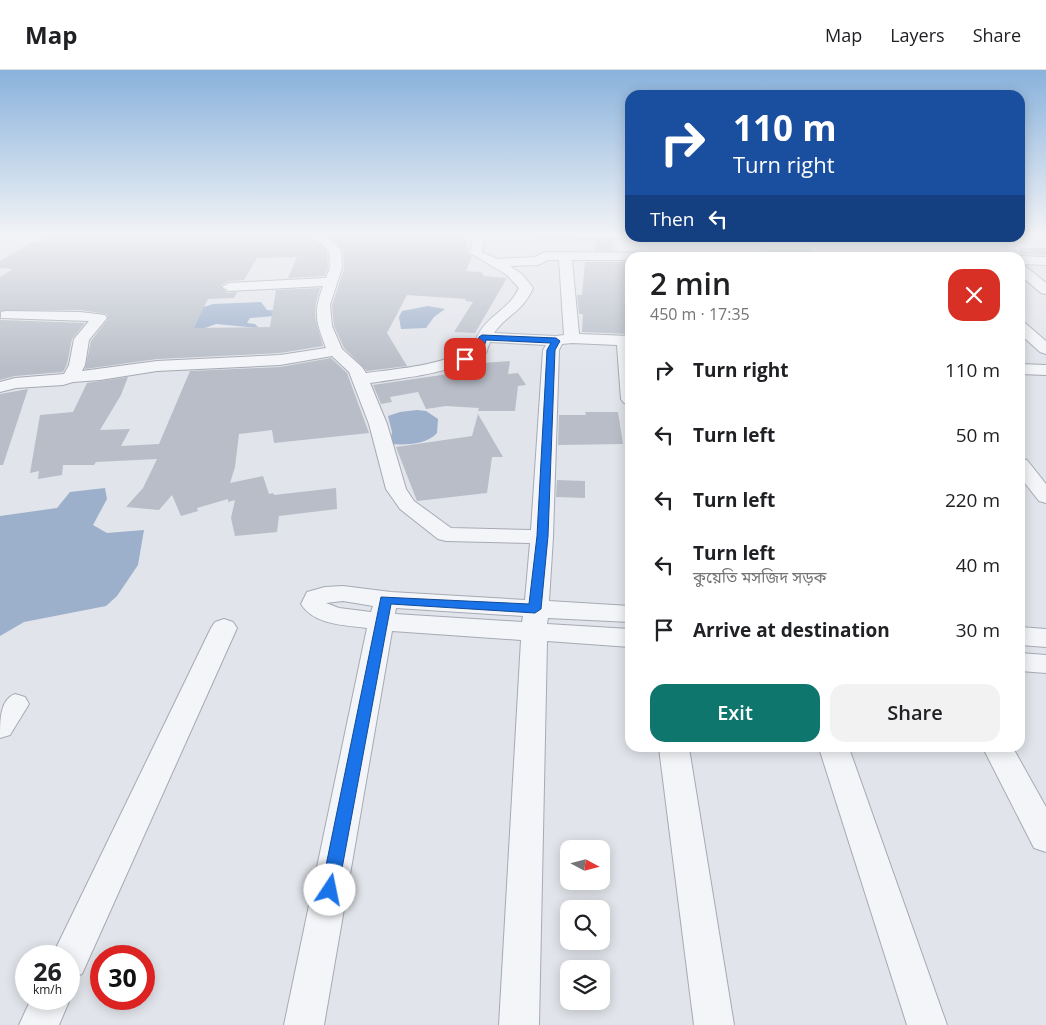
<!DOCTYPE html>
<html lang="en">
<head>
<meta charset="utf-8">
<style>
  :root { --surface:#fff; --page:#f2f2f2; --text:#202124; --muted:#757577; --line:#e0e0e0; --accent:#0f766e }
  body { margin:0; font-family:"Open Sans","Noto Sans Bengali",sans-serif; background:var(--page); color:var(--text); height:100vh; display:flex; flex-direction:column; font-size:19px; white-space:nowrap }
  * { box-sizing:border-box; margin:0 }
  p { font-size:16px; color:var(--muted) }
  .icon { flex:none; width:28px; height:28px; fill:none; stroke:currentColor; stroke-width:2; stroke-linecap:round; stroke-linejoin:round }
  .map { position:relative; flex:1; overflow:hidden }
  .side { position:absolute; left:625px; top:182px; width:400px; height:500px; display:flex; flex-direction:column; background:var(--surface); border-radius:15px; box-shadow:0 2px 12px #0003 }
  .side>* { flex:none }
  .banner { position:absolute; left:625px; top:20px; width:400px; height:152px; border-radius:15px; box-shadow:0 2px 12px #0003; background:#1a4fa0; color:#fff; overflow:hidden }
  .needle { width:32px; rotate:97deg }
  .controls { position:absolute; left:560px; top:770px; display:grid; gap:10px }
  .controls a { display:grid; place-items:center; width:50px; height:50px; border-radius:10px; background:var(--surface); box-shadow:0 2px 12px #0003; font-size:25px }
  .speed { position:absolute; left:15px; top:875px; display:flex; gap:10px; font-size:25px; font-weight:700; text-align:center }
  .speed>* { display:grid; place-content:center; width:65px; height:65px; border-radius:50%; background:var(--surface); box-shadow:0 2px 12px #0003; line-height:1 }
  .speed small { font-size:12px; font-weight:400 }
  .speed .limit { border:8px solid #d22; background:#fff; color:#111 }
  .pin { position:absolute; display:grid; place-items:center; width:42px; height:42px; color:#fff; margin:-21px; border-radius:10px; box-shadow:0 2px 8px #0006 }
  .me { position:absolute; width:55px; margin:-28px; rotate:11deg; stroke-linejoin:round; filter:drop-shadow(0 0 4px #0008) }
  .turn { display:flex; align-items:center; gap:18px; height:105px; padding:0 25px; font-size:22px }
  .turn .icon { width:65px; height:65px; stroke-width:2.5 }
  .turn b { display:block; font-size:35px; line-height:42px }
  .then { display:flex; align-items:center; height:48px; padding:0 25px; background:#0003; gap:10px; font-size:19px }
  .round { display:grid; place-items:center; flex:none; width:52px; height:52px; border-radius:15px; background:var(--page) }
  .head { display:flex; align-items:center; justify-content:space-between; height:85px; padding:0 25px }
  h1 { font-size:30px; font-weight:600; line-height:38px }
  .action { display:flex; gap:10px; margin-top:auto; padding:10px 25px }
  .action a { flex:1; height:58px; border-radius:15px; background:var(--accent); color:#fff; font-size:20px; font-weight:600; line-height:58px; text-align:center }
  .action a+a { background:var(--page); color:var(--text) }
  ul { padding:0; list-style:none }
  li { display:flex; align-items:center; gap:15px; height:65px; padding:0 25px }
  li div { flex:1 }
  li b { display:block; font-size:19px }
  li em { font-style:normal }
  header { display:flex; align-items:center; gap:30px; box-sizing:border-box; height:70px; padding:0 25px; background:var(--surface); border-bottom:1px solid var(--line) }
  header strong { font-size:24px }
  nav { display:flex; gap:28px; margin-inline-start:auto; font-size:18px }
  .map>svg:first-child { display:block }
  .green { fill:#c5d4c2 }
  .water { fill:#9cafcb }
  .building { fill:#b8bdc7 }
  .lines { fill:none; stroke-linecap:round; stroke-linejoin:round }
  .minor-casing { stroke:#a6aab4; stroke-width:2 }
  .minor { fill:#f4f5f8; fill-rule:evenodd }
  .route { fill:#1a73e8; stroke:#114b97 }
</style>
</head>
<body>
<header>
<strong>Map</strong>
<nav><a>Map</a><a>Layers</a><a>Share</a></nav>
</header>
<div class="map">
<svg width="1046" height="955" viewBox="0 0 1046 955">
  <rect width="100%" height="100%" fill="#e1e4ea"/>
  <!-- green -->
  <g class="green">
    <polygon points="782,168 892,168 897,172 783,170"/>
    <polygon points="759,176 809,176 814,184 763,183"/>
  </g>
  <!-- water -->
  <g class="water">
    <polygon points="261,232 267,240 280,241 274,246 250,248 247,253 255,254 259,258 216,254 205,258 201,265 184,262 198,239 213,234"/>
    <polygon points="428,236 445,239 434,247 426,258 401,259 399,247 402,241"/>
    <path d="M417,340L426,341L438,349L437,363C426,375 405,375 390,374L392,362L388,346L400,342Z"/>
    <polygon points="105,418 107,429 93,455 107,463 144,460 138,495 117,526 106,536 24,552 0,566 0,446 57,438 70,422"/>
  </g>
  <!-- building -->
  <g class="building">
    <polygon points="53,164 308,164 327,182 328,198 325,206 288,208 297,187 257,188 244,210 229,211 220,216 228,223 237,222 234,228 208,229 194,258 270,257 276,220 320,218 316,233 315,247 323,276 280,283 157,289 85,299 91,271 108,249 107,244 80,240 0,241 0,207 13,199 0,198 0,191 33,172 39,172"/>
    <polygon points="326,164 468,164 465,172 468,172 466,178 469,178 468,184 472,186 466,201 481,202 484,206 507,208 475,263 454,262 473,232 465,231 466,229 407,225 387,263 407,296 367,301 344,278 334,256 332,235 344,199 343,180"/>
    <polygon points="596,170 612,170 612,181 595,181"/>
    <polygon points="1020,178 1046,178 1046,185 1020,184"/>
    <polygon points="585,192 630,192 630,264 582,262 583,244 579,244 577,225 582,225"/>
    <polygon points="0,249 1,250 85,253 72,269 67,294 63,302 15,306 0,310"/>
    <polygon points="331,288 347,303 369,363 274,373 272,360 239,364 235,397 230,413 263,406 269,424 273,423 274,425 336,418 337,439 279,446 277,462 235,466 231,448 235,430 228,432 228,429 197,438 198,441 181,446 172,425 159,440 126,437 143,418 157,389 96,392 94,395 63,395 62,405 38,409 39,401 30,403 40,345 73,342 87,313 128,307 121,325 100,360 130,359 121,376 159,374 190,301 280,297"/>
    <polygon points="510,291 508,304 518,303 526,315 518,316 515,341 478,341 479,338 446,336 426,339 418,322 390,327 392,332 381,334 373,315 462,302 461,297 467,294"/>
    <polygon points="28,319 3,395 0,395 0,324"/>
    <polygon points="585,342 618,342 623,374 558,375 559,345 586,345"/>
    <polygon points="478,344 503,387 492,387 487,423 417,431 396,377 472,366"/>
    <polygon points="557,410 585,411 585,428 556,427"/>
  </g>
  <g class="lines">
    <!-- minor casing -->
    <g class="minor-casing">
      <g id="minor">
        <path d="M310,164H323L341,180L342,198L330,235L332,256L342,279L362,297L366,303C403,298 439,296 473,278C481,246 508,243 519,218L507,205L470,183L474,164H486L482,182L497,189L535,187L545,182L787,184L793,188H630V190H572L579,264L630,266V334L624,333L621,329L617,275L572,273L562,274L559,280L553,467L549,531L630,536V552L548,548L547,554L630,559V577L547,571L539,955H499L521,570L392,561L324,955H284L367,558C344,555 314,555 301,534L307,522L325,517L343,516L391,522L525,530L530,473L446,471L438,469L400,439L386,419L369,354L349,302L332,286L280,295L157,301L100,310L73,312L63,315L16,318L0,322V312L15,308L64,304L69,295L74,269L89,251L1,248V242L6,241L80,242L105,245L107,248L89,270L85,295L82,301L157,291L280,285L326,278C316,251 313,244 323,216L229,221L222,217L229,213L326,208L330,198L329,181ZM548,190H559L564,265L556,266L494,263C507,244 523,242 533,218L523,205L510,196L538,195ZM490,272L546,275L543,280L531,460L451,458L414,431L406,419L387,354L370,313C410,307 449,304 486,283ZM343,531L373,536L371,542L339,538L326,533ZM396,538L523,546L522,552L395,544Z"/>
        <polygon points="630,164 630,168 634,168 536,168 530,165"/>
        <polygon points="1020,186 1046,187 1046,195 1020,194 1020,188 1015,188"/>
        <polygon points="1020,195 1025,196 1046,213 1046,224 1041,223 1020,205"/>
        <polygon points="1020,252 1025,253 1046,271 1046,284 1040,282 1020,264"/>
        <polygon points="1020,294 1046,295 1046,305 1020,304"/>
        <polygon points="1020,388 1027,390 1046,414 1046,433 1039,431 1020,407"/>
        <polygon points="224,549 233,552 237,558 82,904 69,909 69,886 53,886 56,878 211,558 215,552"/>
        <polygon points="1020,557 1046,559 1046,577 1020,575"/>
        <polygon points="1020,583 1046,585 1046,603 1020,601"/>
        <path d="M15,624L25,627L29,634L10,665L0,668C0,649 0,630 15,624Z"/>
        <polygon points="659,678 689,678 734,955 694,955"/>
        <polygon points="819,678 849,678 947,955 907,955"/>
        <polygon points="983,678 1013,678 1046,737 1046,782 1034,778"/>
        <polygon points="69,926 70,929 59,955 19,955 31,929 69,929"/>
      </g>
    </g>
    <!-- minor -->
    <use href="#minor" class="minor"/>
  </g>
  <!-- sky -->
  <linearGradient id="sky" x2="0" y2="1"><stop stop-color="#89b2dc"/><stop offset="0.55" stop-color="#f2f3f6"/><stop offset="1" stop-color="#f2f3f6" stop-opacity="0"/></linearGradient>
  <rect width="1046" height="298" fill="url(#sky)"/>
  <!-- route -->
  <polygon class="route" points="482,265 556,268 560,271 555,280 548,466 541,539 535,543 391,534 338,820 336,826 330,829 324,826 321,820 381,527 529,534 537,466 547,280 551,273 486,270 483,281 468,291 463,291 463,288 476,279 479,267"/>
</svg>
<div class="controls">
<a><svg class="needle" viewBox="-14 -14 28 28"><path d="M0-13l5 13h-10z" fill="#e53935"/><path d="M0 13l5-13h-10z" fill="#757577"/></svg></a>
<a><svg class="icon" aria-label="search" viewBox="0 0 24 24"><circle cx="10" cy="10" r="6"/><path d="M15 15l6 6"/></svg></a>
<a><svg class="icon" aria-label="layers" viewBox="0 0 24 24"><path d="M12 4l9 5-9 5-9-5zM3 14l9 5 9-5"/></svg></a>
</div>
<div class="speed"><div>26<small>km/h</small></div><div class="limit">30</div></div>
<div class="pin" style="left:465px;top:289px;background:#d93025"><svg class="icon" aria-label="arrive" viewBox="0 0 24 24"><path d="M6 21V4h12l-3 4 3 4H6"/></svg></div>
<svg class="me" style="left:330px;top:820px" viewBox="-20 -20 40 40"><circle r="19" fill="#fff"/><path d="M0-13L10 11 0 6-10 11z" fill="#1a73e8"/></svg>
<div class="banner">
<div class="turn"><svg class="icon" aria-label="right" viewBox="0 0 24 24"><path d="M7 20v-9h11M14 6l5 5-5 5"/></svg><div><b>110 m</b>Turn right</div></div>
<div class="then">Then<svg class="icon" aria-label="left" viewBox="0 0 24 24"><path d="M17 20v-9H6M10 6l-5 5 5 5"/></svg></div>
</div>
<section class="side">
<div class="head"><div><h1>2 min</h1><p>450 m · 17:35</p></div><a class="round" style="background:#d93025;color:#fff"><svg class="icon" aria-label="close" viewBox="0 0 24 24"><path d="M6 6l12 12M18 6L6 18"/></svg></a></div>
<ul>
<li><svg class="icon" aria-label="right" viewBox="0 0 24 24"><path d="M7 20v-9h11M14 6l5 5-5 5"/></svg><div><b>Turn right</b></div><em>110 m</em></li>
<li><svg class="icon" aria-label="left" viewBox="0 0 24 24"><path d="M17 20v-9H6M10 6l-5 5 5 5"/></svg><div><b>Turn left</b></div><em>50 m</em></li>
<li><svg class="icon" aria-label="left" viewBox="0 0 24 24"><path d="M17 20v-9H6M10 6l-5 5 5 5"/></svg><div><b>Turn left</b></div><em>220 m</em></li>
<li><svg class="icon" aria-label="left" viewBox="0 0 24 24"><path d="M17 20v-9H6M10 6l-5 5 5 5"/></svg><div><b>Turn left</b><p>কুয়েতি মসজিদ সড়ক</p></div><em>40 m</em></li>
<li><svg class="icon" aria-label="arrive" viewBox="0 0 24 24"><path d="M6 21V4h12l-3 4 3 4H6"/></svg><div><b>Arrive at destination</b></div><em>30 m</em></li>
</ul>
<div class="action"><a>Exit</a><a>Share</a></div>
</section>
</div>
</body>
</html>
